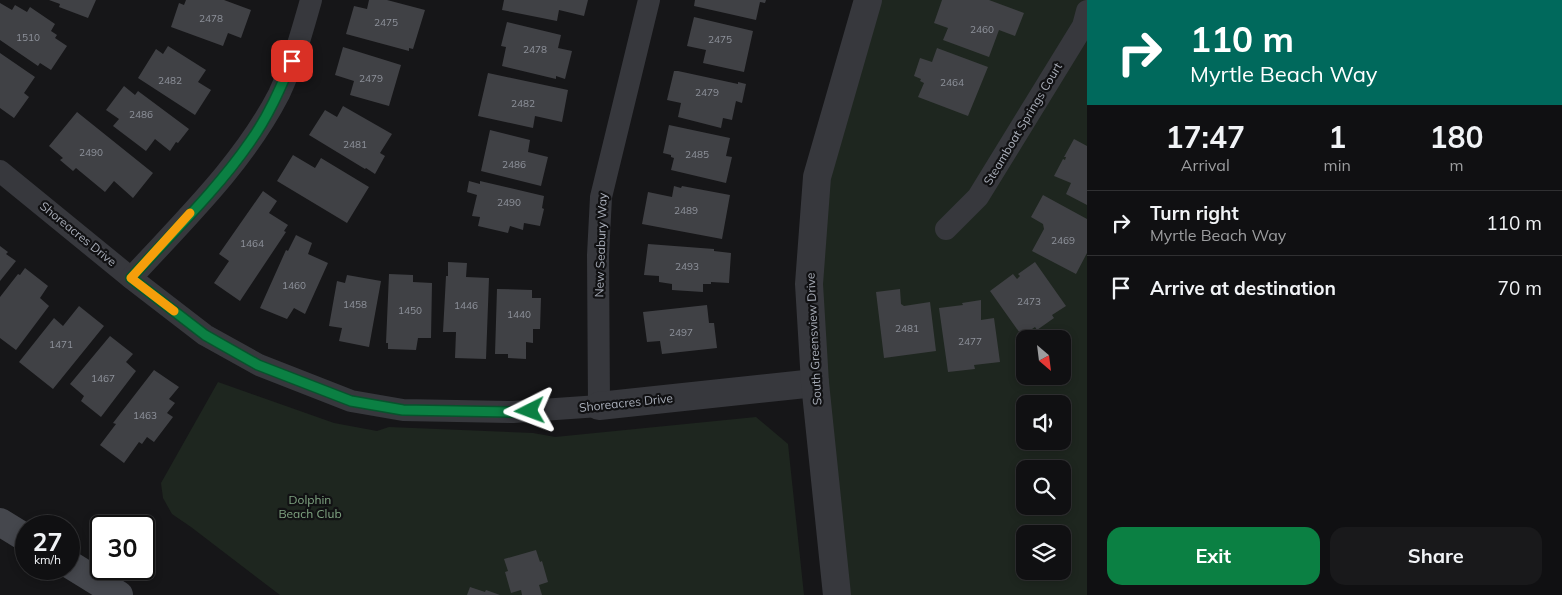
<!DOCTYPE html>
<html lang="en">
<head>
<meta charset="utf-8">
<style>
  :root { --surface:#101012; --page:#19191b; --text:#f1f3f6; --muted:#9c9d9f; --line:#303032; --accent:#0b8043 }
  body { margin:0; font-family:Mulish,sans-serif; background:var(--page); color:var(--text); height:100vh; display:flex; flex-direction:column; font-size:19px; white-space:nowrap }
  * { box-sizing:border-box; margin:0 }
  p { font-size:16px; color:var(--muted) }
  .icon { flex:none; width:28px; height:28px; fill:none; stroke:currentColor; stroke-width:2; stroke-linecap:round; stroke-linejoin:round }
  .map { position:relative; flex:1; overflow:hidden }
  .side { display:flex; flex-direction:column; background:var(--surface); width:475px }
  .side>* { flex:none }
  .top-card { background:#00695c; color:#fff; overflow:hidden }
  .needle { width:32px; rotate:152deg }
  .buttons { position:absolute; left:1016px; top:330px; display:grid; gap:10px }
  .buttons a { display:grid; place-items:center; width:55px; height:55px; border-radius:10px; background:var(--surface); box-shadow:0 2px 8px #0003,0 0 0 1px var(--line); font-size:25px }
  .speed { position:absolute; left:15px; top:515px; display:flex; gap:10px; font-size:25px; font-weight:700; text-align:center }
  .speed>* { display:grid; place-content:center; width:65px; height:65px; border-radius:50%; background:var(--surface); box-shadow:0 2px 8px #0003,0 0 0 1px var(--line); line-height:1 }
  .speed small { font-size:12px; font-weight:400 }
  .speed .limit { border:2px solid #111; border-radius:8px; background:#fff; color:#111 }
  .pin { position:absolute; display:grid; place-items:center; width:42px; height:42px; color:#fff; margin:-21px; border-radius:10px; box-shadow:0 2px 8px #0006 }
  .me { position:absolute; width:55px; margin:-28px; rotate:267deg; stroke-linejoin:round; filter:drop-shadow(0 0 4px #0008) }
  .turn { display:flex; align-items:center; gap:18px; height:105px; padding:0 20px; font-size:22px }
  .turn .icon { width:65px; height:65px; stroke-width:2.5 }
  .turn b { display:block; font-size:35px; line-height:42px }
  .eta { display:flex; justify-content:space-evenly; align-items:center; height:85px; text-align:center }
  .eta b { font-size:30px; font-weight:700; line-height:35px }
  .primary-button { display:flex; gap:10px; margin-top:auto; padding:10px 20px }
  .primary-button a { flex:1; height:58px; border-radius:15px; background:var(--accent); color:#fff; font-size:20px; font-weight:700; line-height:58px; text-align:center }
  .primary-button a+a { background:var(--page); color:var(--text) }
  ul { padding:0; list-style:none }
  li { display:flex; align-items:center; gap:15px; height:65px; padding:0 20px; border-top:1px solid var(--line) }
  li div { flex:1 }
  li b { display:block; font-size:19px }
  li em { font-style:normal }
  main { display:flex; flex:1; min-height:0 }
  .map>svg:first-child { display:block }
  .green { fill:#1e261f; fill-rule:evenodd }
  .building { fill:#404145 }
  .lines { fill:none; stroke-linecap:round; stroke-linejoin:round }
  .minor { stroke:#37383d; stroke-width:22 }
  .tertiary { stroke:#37383d; stroke-width:28 }
  .secondary { stroke:#45474d; stroke-width:28 }
  .route-casing { stroke:#07532c; stroke-width:12 }
  .route { stroke:#0b8043; stroke-width:9 }
  .slow { stroke:#f59e0b; stroke-width:9 }
  .labels { text-anchor:middle; stroke-width:4.5; stroke-linejoin:round; paint-order:stroke }
  .number-label { font-size:10px; fill:#8e929b }
  .street-label { font-size:12px; fill:#a8adb8; stroke:#111113 }
  .park-label { font-size:12px; fill:#7fa381; stroke:#111113 }
</style>
</head>
<body>
<main>
<div class="map">
<svg width="1087" height="595" viewBox="0 0 1087 595">
  <rect width="100%" height="100%" fill="#161618"/>
  <!-- green -->
  <g class="green">
    <path d="M868,0H1087V595H832L815,382L826,145ZM1025,339H1062V376H1025ZM1025,404H1062V441H1025ZM1025,469H1062V506H1025ZM1025,534H1062V571H1025Z"/>
    <polygon points="218,382 334,423 377,431 389,427 533,433 555,437 756,417 788,444 804,595 280,595 191,527 172,514 163,498 161,483"/>
  </g>
  <!-- building -->
  <g class="building">
    <polygon points="49,0 96,0 88,18 59,7 60,4"/>
    <polygon points="186,0 224,0 251,10 241,38 228,33 223,46 171,27 179,3 184,5"/>
    <polygon points="369,0 387,0 425,10 413,49 409,48 409,51 346,34 354,6 367,9"/>
    <polygon points="504,0 588,0 584,16 559,10 557,21 502,10"/>
    <polygon points="695,0 766,0 765,3 760,2 756,20 694,6"/>
    <polygon points="942,0 989,0 1024,13 1015,36 999,30 989,57 943,40 948,28 934,23"/>
    <polygon points="0,3 12,10 15,5 27,12 30,7 55,24 51,31 57,35 55,38 67,46 51,70 40,63 38,66 0,40"/>
    <polygon points="694,17 753,31 744,72 703,63 706,50 687,46"/>
    <polygon points="507,22 561,35 558,48 572,51 565,79 556,76 556,79 502,66 506,47 501,46"/>
    <polygon points="168,46 206,70 198,82 211,90 195,115 138,78 156,49 163,54"/>
    <polygon points="343,47 401,65 389,106 350,95 354,81 335,75"/>
    <polygon points="937,48 988,67 968,116 918,97 924,83 920,81 921,79 914,76 920,58 932,62"/>
    <polygon points="0,53 35,77 24,93 29,97 14,118 0,108"/>
    <polygon points="674,71 678,71 738,84 738,82 746,84 742,103 736,101 732,120 723,118 721,128 678,117 681,103 667,100"/>
    <polygon points="488,73 568,90 562,122 535,116 533,128 478,116"/>
    <polygon points="124,86 135,95 138,91 189,129 178,143 176,142 170,151 155,139 146,151 113,126 119,119 106,110"/>
    <polygon points="343,106 392,134 380,153 385,156 375,174 366,168 365,169 309,135 325,110 337,117"/>
    <polygon points="77,112 153,173 133,198 114,181 105,192 76,168 73,171 60,160 63,158 49,146"/>
    <polygon points="669,125 730,138 726,156 732,157 726,183 671,170 674,158 671,157 671,155 663,153"/>
    <polygon points="490,130 530,140 528,152 548,157 541,186 481,171"/>
    <polygon points="1074,139 1087,146 1087,205 1066,194 1071,183 1054,176 1063,159 1065,160 1066,157 1064,157"/>
    <polygon points="293,155 315,168 321,158 369,187 347,223 277,181"/>
    <polygon points="469,181 480,184 480,181 544,196 542,208 544,209 540,226 524,223 523,230 510,226 508,233 478,226 480,217 472,216 477,195 467,192"/>
    <polygon points="674,186 681,188 682,186 730,195 722,239 642,224 648,192 672,197"/>
    <polygon points="263,191 277,201 269,213 288,225 284,231 286,232 240,301 214,283 229,261 219,254"/>
    <polygon points="1043,195 1087,219 1087,253 1076,274 1032,251 1044,229 1043,224 1031,217"/>
    <polygon points="296,235 312,243 308,254 328,263 305,314 294,308 287,319 260,308 286,250 288,251"/>
    <polygon points="648,244 714,249 714,251 731,253 729,283 711,282 711,284 703,284 703,292 672,290 672,284 659,282 659,276 644,275"/>
    <polygon points="0,246 8,252 6,254 16,261 0,281"/>
    <polygon points="448,262 467,263 466,277 489,278 486,359 455,358 456,332 443,332 446,276 448,276"/>
    <polygon points="1035,262 1066,306 1052,315 1054,318 1037,330 1035,327 1022,336 990,291 1013,274 1017,279 1020,276 1018,274"/>
    <polygon points="25,268 48,286 40,298 49,306 16,350 0,338 0,297 18,274 20,275"/>
    <polygon points="389,274 413,275 413,282 432,283 431,338 418,338 416,350 388,349 388,343 386,343"/>
    <polygon points="347,275 381,281 369,347 339,341 342,328 329,326 337,281 345,283"/>
    <polygon points="497,289 532,290 532,298 541,298 540,329 533,329 533,343 526,342 526,359 508,358 508,354 495,354"/>
    <polygon points="900,289 901,304 904,306 930,302 936,351 884,358 876,292"/>
    <polygon points="981,300 981,320 994,318 1000,362 974,365 975,369 948,372 939,308 963,305 962,303"/>
    <polygon points="707,305 709,323 714,323 717,348 662,354 660,341 647,342 643,312"/>
    <polygon points="79,306 104,326 53,389 19,362 54,318 63,326"/>
    <polygon points="110,336 133,354 126,362 136,371 101,417 81,401 84,396 70,384"/>
    <polygon points="154,370 179,387 169,399 175,403 167,413 173,417 154,442 147,437 142,444 139,442 124,463 100,445 116,424 113,423"/>
    <polygon points="536,550 540,562 542,561 548,582 539,585 542,595 522,595 521,590 511,593 505,572 508,571 504,559"/>
    <polygon points="470,587 485,592 486,590 500,595 467,595"/>
  </g>
  <g class="lines">
    <!-- minor -->
    <g class="minor">
      <polyline points="0,171 131,278 205,335 259,365 351,401 403,410 513,412 599,406 598,255 601,197 649,0"/>
      <polyline points="946,229 978,197 1083,26 1087,11"/>
      <path d="M131,278C184,220 243,164 279,94C293,64 302,32 311,0"/>
    </g>
    <!-- tertiary -->
    <g class="tertiary">
      <polyline points="599,406 815,383"/>
      <polyline points="837,595 815,383 809,284 817,177 868,0"/>
    </g>
    <!-- secondary -->
    <g class="secondary">
      <polyline points="0,522 26,538"/>
      <polyline points="69,564 119,595"/>
    </g>
  </g>
  <g class="lines">
    <!-- route casing -->
    <g class="route-casing">
      <path id="route" d="M292,61C280,89 268,117 250,142C217,190 171,234 131,278L205,335L258,365L351,401L403,410L513,412L530,411"/>
    </g>
    <!-- route -->
    <use href="#route" class="route"/>
    <!-- slow -->
    <polyline class="slow" points="174,311 131,278 190,213"/>
  </g>
  <g class="labels">
    <!-- number labels -->
    <g class="number-label">
      <text x="211" y="22">2478</text>
      <text x="386" y="26">2475</text>
      <text x="982" y="33">2460</text>
      <text x="28" y="41">1510</text>
      <text x="720" y="43">2475</text>
      <text x="535" y="53">2478</text>
      <text x="371" y="82">2479</text>
      <text x="170" y="84">2482</text>
      <text x="952" y="86">2464</text>
      <text x="707" y="96">2479</text>
      <text x="523" y="107">2482</text>
      <text x="141" y="118">2486</text>
      <text x="355" y="148">2481</text>
      <text x="91" y="156">2490</text>
      <text x="697" y="158">2485</text>
      <text x="514" y="168">2486</text>
      <text x="509" y="206">2490</text>
      <text x="686" y="214">2489</text>
      <text x="1063" y="244">2469</text>
      <text x="252" y="247">1464</text>
      <text x="687" y="270">2493</text>
      <text x="294" y="289">1460</text>
      <text x="1029" y="305">2473</text>
      <text x="355" y="308">1458</text>
      <text x="466" y="309">1446</text>
      <text x="410" y="314">1450</text>
      <text x="519" y="318">1440</text>
      <text x="907" y="332">2481</text>
      <text x="681" y="336">2497</text>
      <text x="970" y="345">2477</text>
      <text x="61" y="348">1471</text>
      <text x="103" y="382">1467</text>
      <text x="145" y="419">1463</text>
    </g>
    <!-- street labels -->
    <g class="street-label">
      <text transform="translate(1023 124) rotate(-59)" y="4">Steamboat Springs Court</text>
      <text transform="translate(78 234) rotate(39)" y="4">Shoreacres Drive</text>
      <text transform="translate(601 245) rotate(-88)" y="4">New Seabury Way</text>
      <text transform="translate(814 339) rotate(-93)" y="4">South Greensview Drive</text>
      <text transform="translate(626 403) rotate(-6)" y="4">Shoreacres Drive</text>
    </g>
    <!-- park labels -->
    <g class="park-label">
      <text x="310" y="504">Dolphin<tspan x="310" dy="14">Beach Club</tspan></text>
    </g>
  </g>
</svg>
<div class="buttons">
<a><svg class="needle" viewBox="-14 -14 28 28"><path d="M0-13l5 13h-10z" fill="#e53935"/><path d="M0 13l5-13h-10z" fill="#9c9d9f"/></svg></a>
<a><svg class="icon" aria-label="sound" viewBox="0 0 24 24"><path d="M4 9h4l5-4v14l-5-4H4zM17 9q2 3 0 6"/></svg></a>
<a><svg class="icon" aria-label="search" viewBox="0 0 24 24"><circle cx="10" cy="10" r="6"/><path d="M15 15l6 6"/></svg></a>
<a><svg class="icon" aria-label="layers" viewBox="0 0 24 24"><path d="M12 4l9 5-9 5-9-5zM3 14l9 5 9-5"/></svg></a>
</div>
<div class="speed"><div>27<small>km/h</small></div><div class="limit">30</div></div>
<div class="pin" style="left:292px;top:61px;background:#d93025"><svg class="icon" aria-label="arrive" viewBox="0 0 24 24"><path d="M6 21V4h12l-3 4 3 4H6"/></svg></div>
<svg class="me" style="left:530px;top:411px" viewBox="-20 -20 40 40"><path d="M0-17L14 15 0 8-14 15z" fill="#0b8043" stroke="#fff" stroke-width="4"/></svg>
</div>
<section class="side">
<div class="top-card">
<div class="turn"><svg class="icon" aria-label="right" viewBox="0 0 24 24"><path d="M7 20v-9h11M14 6l5 5-5 5"/></svg><div><b>110 m</b>Myrtle Beach Way</div></div>
</div>
<div class="eta">
<div><b>17:47</b><p>Arrival</p></div>
<div><b>1</b><p>min</p></div>
<div><b>180</b><p>m</p></div>
</div>
<ul>
<li><svg class="icon" aria-label="right" viewBox="0 0 24 24"><path d="M7 20v-9h11M14 6l5 5-5 5"/></svg><div><b>Turn right</b><p>Myrtle Beach Way</p></div><em>110 m</em></li>
<li><svg class="icon" aria-label="arrive" viewBox="0 0 24 24"><path d="M6 21V4h12l-3 4 3 4H6"/></svg><div><b>Arrive at destination</b></div><em>70 m</em></li>
</ul>
<div class="primary-button"><a>Exit</a><a>Share</a></div>
</section>
</main>
</body>
</html>
